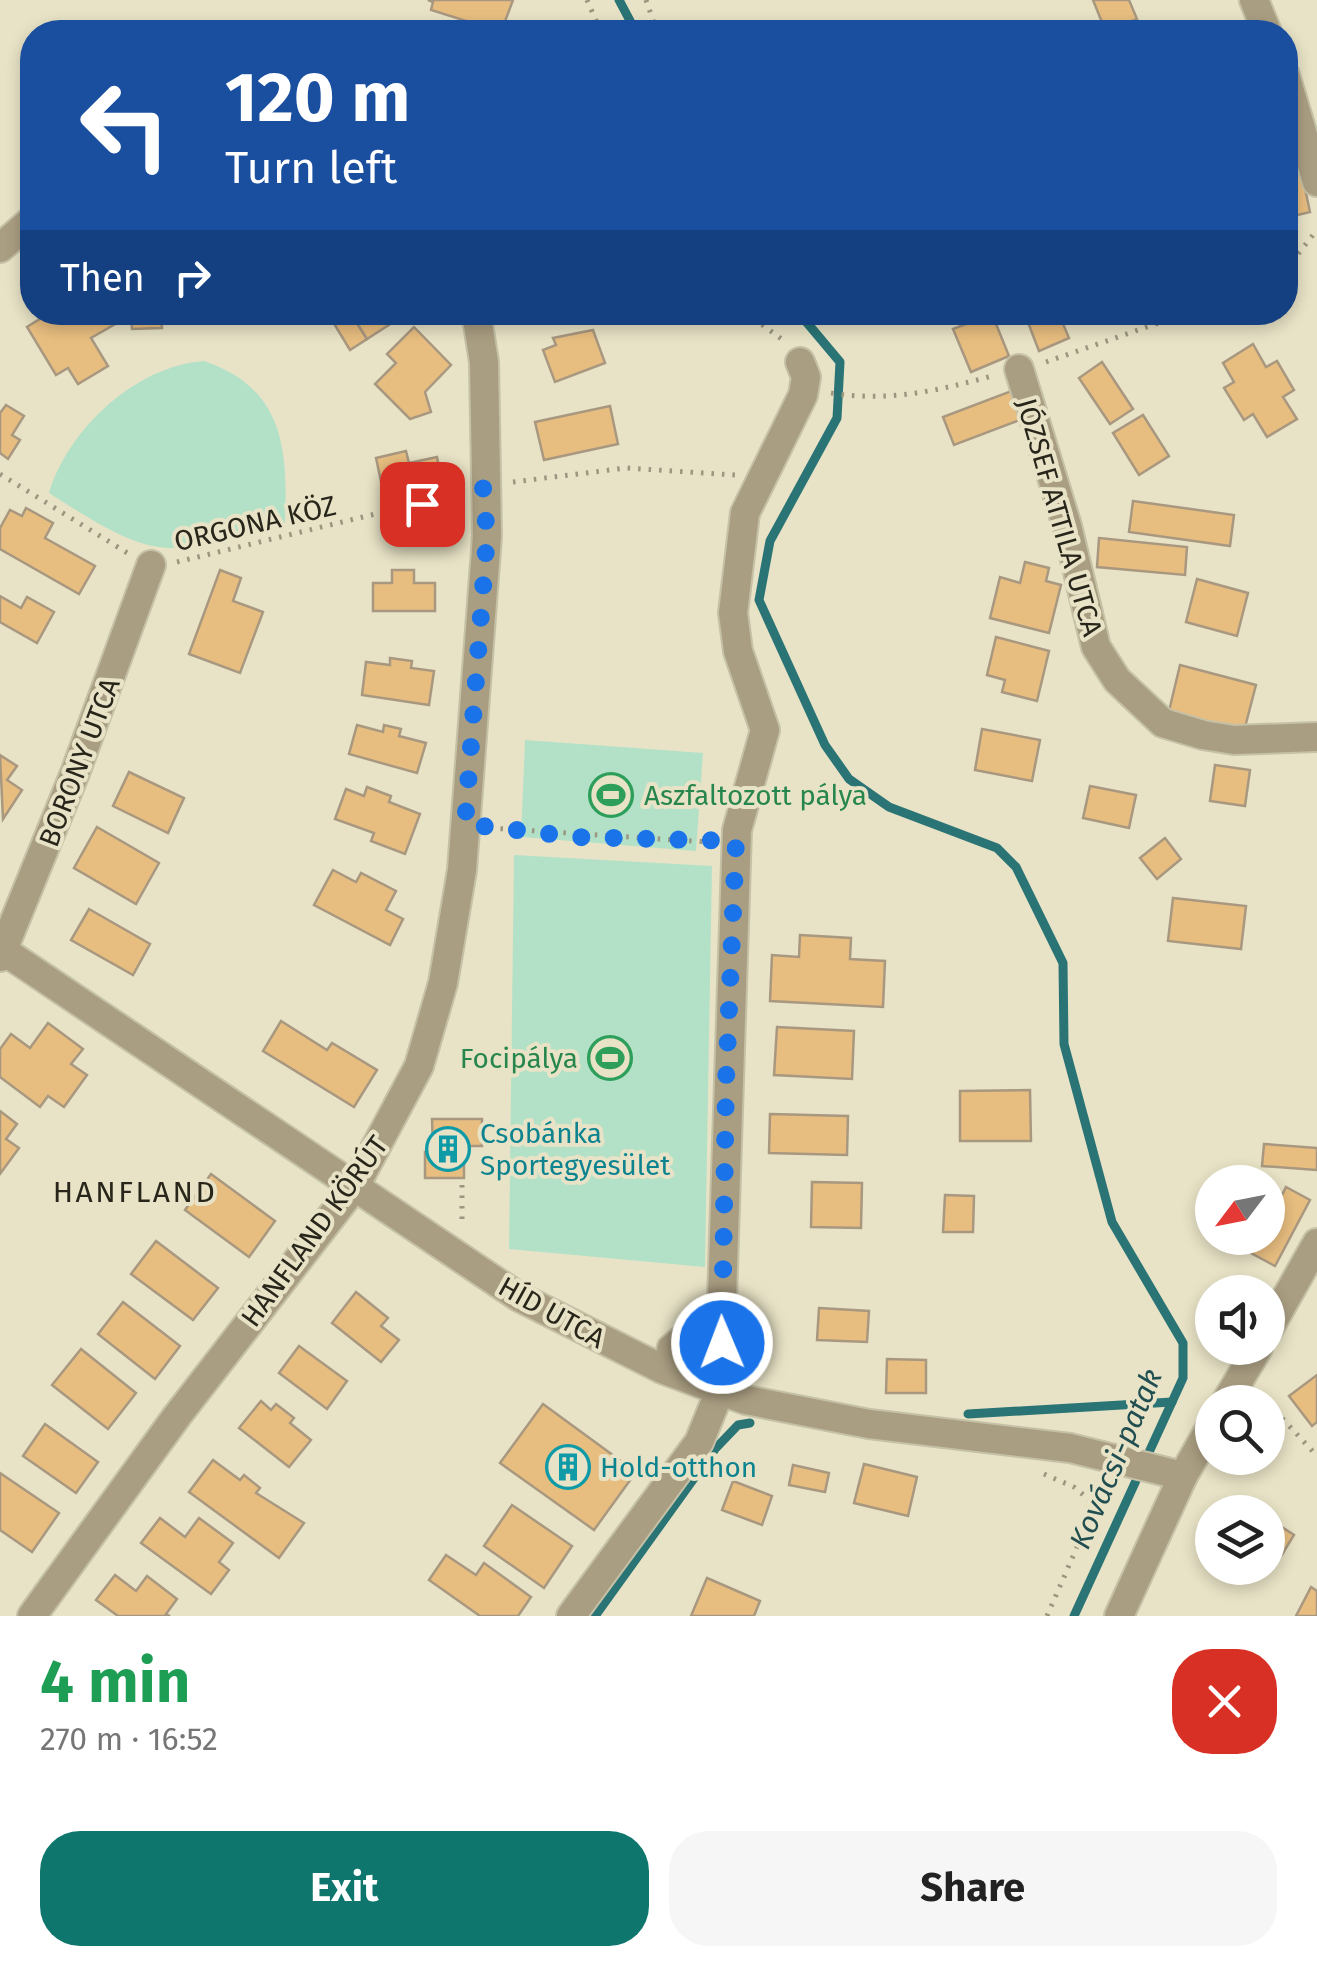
<!DOCTYPE html>
<html lang="en">
<head>
<meta charset="utf-8">
<style>
  :root { --surface:#fff; --page:#f6f6f6; --text:#222; --muted:#767676; --accent:#0f766e }
  body { margin:0; font-family:"Fira Sans",sans-serif; background:var(--page); color:var(--text); height:100vh; display:flex; flex-direction:column; font-size:38px; white-space:nowrap }
  * { box-sizing:border-box; margin:0 }
  p { font-size:32px; color:var(--muted) }
  .icon { flex:none; width:55px; height:55px; fill:none; stroke:currentColor; stroke-width:2; stroke-linecap:round; stroke-linejoin:round }
  .map { position:relative; height:1616px; overflow:hidden }
  .panel { display:flex; flex-direction:column; background:var(--surface); flex:1 }
  .panel>* { flex:none }
  .banner { position:absolute; left:20px; top:20px; width:1278px; height:305px; border-radius:40px; box-shadow:0 5px 15px #0003; background:#1a4fa0; color:#fff; overflow:hidden }
  .needle { width:65px; rotate:238deg }
  .fabs { position:absolute; left:1195px; top:1165px; display:grid; gap:20px }
  .fabs a { display:grid; place-items:center; width:90px; height:90px; border-radius:50%; background:var(--surface); box-shadow:0 5px 15px #0003; font-size:50px }
  .pin { position:absolute; display:grid; place-items:center; width:85px; height:85px; color:#fff; margin:-42px; border-radius:20px; box-shadow:0 5px 15px #0006 }
  .me { position:absolute; width:110px; margin:-55px; rotate:359deg; stroke-linejoin:round; filter:drop-shadow(0 0 8px #0008) }
  .turn { display:flex; align-items:center; gap:35px; height:210px; padding:0 40px; font-size:45px }
  .turn .icon { width:130px; height:130px; stroke-width:2.5 }
  .turn b { display:block; font-size:70px; line-height:85px }
  .then { display:flex; align-items:center; height:95px; padding:0 40px; background:#0003; gap:20px; font-size:38px }
  .round { display:grid; place-items:center; flex:none; width:105px; height:105px; border-radius:40px; background:var(--page) }
  .overview { display:flex; align-items:center; justify-content:space-between; height:170px; padding:0 40px }
  h1 { font-size:60px; font-weight:700; line-height:75px; color:#1e9e55 }
  .primary-button { display:flex; gap:20px; margin-top:auto; padding:20px 40px }
  .primary-button a { flex:1; height:115px; border-radius:40px; background:var(--accent); color:#fff; font-size:40px; font-weight:700; line-height:115px; text-align:center }
  .primary-button a+a { background:var(--page); color:var(--text) }
  .map>svg:first-child { display:block }
  .green { fill:#b3e1c7 }
  .lines { fill:none; stroke-linecap:round; stroke-linejoin:round }
  .stream { stroke:#2a7475; stroke-width:9 }
  .building { fill:#e8be80; stroke:#a99880; stroke-width:2.5 }
  .service-casing { stroke:#c5c1a7; stroke-width:22 }
  .minor-casing { stroke:#c5c1a7; stroke-width:32 }
  .path { stroke:#9a9680; stroke-width:5; stroke-dasharray:2.5 8; stroke-linecap:butt }
  .service { stroke:#aa9e82; stroke-width:18 }
  .minor { stroke:#aa9e82; stroke-width:28 }
  .route { stroke:#1a73e8; stroke-width:18; stroke-dasharray:0 32.4 }
  .labels { text-anchor:middle; stroke-width:8; stroke-linejoin:round; paint-order:stroke }
  .street-label { font-size:28px; fill:#28261b; stroke:#e8e3c6 }
  .leisure-label { font-size:28px; fill:#27864d; stroke:#e8e3c6; text-anchor:start }
  .culture-label { font-size:28px; fill:#0d838f; stroke:#e8e3c6; text-anchor:start }
  .neighbourhood-label { font-size:30px; letter-spacing:2.5px; fill:#28261b; stroke:#e8e3c6 }
  .water-label { font-size:30px; font-style:italic; fill:#214e51; stroke:#e8e3c6 }
</style>
</head>
<body>
<div class="map">
<svg width="1317" height="1616" viewBox="0 0 1317 1616">
  <rect width="100%" height="100%" fill="#e8e3c6"/>
  <!-- green -->
  <g class="green">
    <path d="M204,361C284,388 288,449 285,523C165,559 156,562 49,493C69,428 136,366 204,361Z"/>
    <polygon points="525,740 703,753 696,851 521,837"/>
    <polygon points="514,855 712,866 705,1267 509,1249"/>
  </g>
  <g class="lines">
    <!-- stream -->
    <g class="stream">
      <polyline points="619,0 636,32"/>
      <polyline points="798,312 840,362 837,418 770,541 759,600 825,745 849,779 889,807 997,848 1016,867 1063,963 1064,1044 1112,1222 1183,1343 1183,1378 1074,1616"/>
      <polyline points="968,1414 1172,1402"/>
      <polyline points="595,1616 715,1449 738,1425 750,1423"/>
    </g>
  </g>
  <!-- building -->
  <g class="building">
    <polygon points="428,0 513,0 501,32 431,10 433,2"/>
    <polygon points="1093,0 1129,0 1137,19 1106,32"/>
    <polygon points="1293,132 1310,212 1285,218 1285,134"/>
    <polygon points="51,312 111,312 117,323 91,338 108,366 78,384 68,368 56,375 27,327"/>
    <polygon points="131,312 161,312 162,328 132,329"/>
    <polygon points="337,312 350,312 367,339 350,350 330,317"/>
    <polygon points="350,312 409,312 367,339"/>
    <polygon points="1024,312 1058,312 1069,338 1039,351"/>
    <polygon points="992,314 1009,356 971,372 953,329"/>
    <polygon points="414,327 451,365 425,392 431,412 410,419 375,384 396,363 387,354"/>
    <polygon points="593,330 605,363 555,382 543,350 556,345 553,338"/>
    <polygon points="1253,344 1266,367 1277,361 1294,390 1283,397 1297,419 1267,437 1253,414 1244,420 1224,388 1234,382 1223,363"/>
    <polygon points="1102,362 1133,409 1110,424 1079,378"/>
    <polygon points="1014,390 1025,418 954,445 943,417"/>
    <polygon points="6,405 24,416 12,435 20,440 8,459 0,453 0,413"/>
    <polygon points="610,406 618,444 544,460 535,422"/>
    <polygon points="1143,415 1169,456 1139,475 1113,433"/>
    <polygon points="406,451 409,463 437,457 443,488 385,500 376,458"/>
    <polygon points="1133,501 1234,515 1230,546 1129,532"/>
    <polygon points="26,508 53,523 45,538 95,566 79,594 0,549 0,528 10,510 22,516"/>
    <polygon points="1099,538 1187,547 1185,575 1097,567"/>
    <polygon points="1025,562 1049,568 1046,581 1061,585 1049,633 990,618 1000,577 1020,583"/>
    <polygon points="220,570 241,578 233,601 263,612 240,673 189,654"/>
    <polygon points="392,570 414,570 414,583 435,583 435,611 373,611 373,583 392,583"/>
    <polygon points="1197,579 1248,593 1237,636 1186,622"/>
    <polygon points="0,596 21,608 27,597 54,612 37,643 0,622"/>
    <polygon points="996,637 1049,651 1037,701 1002,692 1005,680 987,675"/>
    <polygon points="390,658 412,661 411,668 434,671 429,705 362,695 366,662 390,665"/>
    <polygon points="1180,665 1256,685 1244,731 1169,711"/>
    <polygon points="357,725 383,732 384,725 401,729 399,736 426,743 417,773 349,754"/>
    <polygon points="982,729 1040,740 1032,781 975,770"/>
    <polygon points="0,755 17,766 7,780 22,790 3,819"/>
    <polygon points="1215,765 1250,770 1245,806 1210,801"/>
    <polygon points="129,772 184,798 168,833 113,806"/>
    <polygon points="1090,786 1136,795 1129,828 1083,818"/>
    <polygon points="367,787 391,796 389,802 420,814 405,854 371,841 374,833 335,819 346,789 364,796"/>
    <polygon points="97,827 159,863 136,904 74,868"/>
    <polygon points="1165,838 1181,859 1157,879 1140,858"/>
    <polygon points="333,870 356,882 361,873 396,891 386,910 403,919 390,945 314,905"/>
    <polygon points="1173,898 1246,906 1241,949 1168,941"/>
    <polygon points="89,909 150,944 133,975 71,940"/>
    <polygon points="800,935 851,938 850,959 885,961 883,1007 770,1001 772,955 799,957"/>
    <polygon points="281,1021 327,1050 332,1043 377,1070 354,1107 263,1051"/>
    <polygon points="48,1023 83,1049 71,1064 87,1075 64,1107 48,1096 40,1107 0,1077 0,1049 11,1034 30,1048"/>
    <polygon points="777,1027 854,1031 852,1079 774,1075"/>
    <polygon points="1030,1090 1031,1141 960,1141 960,1091"/>
    <polygon points="0,1111 17,1124 6,1139 19,1148 0,1174"/>
    <polygon points="770,1114 848,1116 847,1155 769,1153"/>
    <polygon points="432,1119 482,1119 482,1146 464,1146 464,1178 425,1178 425,1152 433,1152"/>
    <polygon points="1264,1144 1317,1148 1317,1170 1262,1166"/>
    <polygon points="211,1174 275,1221 249,1257 185,1210"/>
    <polygon points="812,1182 862,1183 861,1228 811,1227"/>
    <polygon points="1286,1187 1310,1200 1275,1266 1236,1245 1240,1238 1268,1238 1268,1223"/>
    <polygon points="945,1195 974,1196 973,1232 943,1232"/>
    <polygon points="156,1241 218,1288 193,1320 131,1274"/>
    <polygon points="356,1292 388,1318 381,1326 399,1340 381,1362 332,1323"/>
    <polygon points="123,1302 180,1346 155,1379 98,1334"/>
    <polygon points="819,1308 869,1311 867,1342 817,1340"/>
    <polygon points="299,1346 347,1381 327,1409 279,1373"/>
    <polygon points="81,1349 136,1393 108,1429 52,1385"/>
    <polygon points="887,1359 926,1360 926,1393 886,1393"/>
    <polygon points="1317,1375 1317,1422 1312,1426 1289,1396"/>
    <polygon points="261,1401 271,1410 276,1404 294,1418 290,1423 311,1440 289,1467 239,1428"/>
    <polygon points="543,1404 636,1472 594,1530 500,1463"/>
    <polygon points="45,1424 98,1462 76,1493 23,1456"/>
    <polygon points="213,1460 240,1480 244,1475 260,1488 256,1493 304,1523 279,1558 189,1492"/>
    <polygon points="864,1464 917,1477 908,1516 854,1503"/>
    <polygon points="793,1465 829,1473 825,1492 789,1485"/>
    <polygon points="0,1473 59,1513 32,1552 0,1530"/>
    <polygon points="733,1481 772,1496 762,1525 722,1510"/>
    <polygon points="1237,1498 1259,1512 1228,1512"/>
    <polygon points="512,1505 572,1546 544,1588 484,1546"/>
    <polygon points="160,1518 185,1537 199,1518 233,1543 219,1562 229,1570 211,1594 141,1543"/>
    <polygon points="1268,1518 1294,1535 1275,1566 1268,1562"/>
    <polygon points="446,1555 476,1575 484,1563 531,1597 518,1616 480,1616 429,1580"/>
    <polygon points="115,1575 136,1591 147,1576 177,1599 166,1614 170,1616 118,1616 96,1600"/>
    <polygon points="707,1578 760,1601 754,1616 691,1616"/>
    <polygon points="1311,1587 1317,1591 1317,1616 1296,1616"/>
  </g>
  <g class="lines">
    <!-- service casing -->
    <g class="service-casing">
      <polyline id="service" points="662,1369 667,1346 679,1336 722,1343"/>
    </g>
    <!-- minor casing -->
    <g class="minor-casing">
      <g id="minor">
        <polyline points="1254,0 1267,32"/>
        <polyline points="1285,75 1317,182"/>
        <polyline points="0,248 32,220"/>
        <polyline points="1019,369 1067,526 1096,647 1117,680 1163,723 1203,735 1234,740 1317,737"/>
        <polyline points="4,951 519,1297 662,1369 746,1400 869,1424 1070,1448 1183,1476"/>
        <polyline points="0,957 75,773 151,565"/>
        <polyline points="1268,1330 1317,1243"/>
        <polyline points="1226,1402 1258,1348"/>
        <polyline points="32,1616 177,1416 355,1186 419,1066 443,983 462,870 487,536 484,362 476,312"/>
        <polyline points="571,1616 699,1442 719,1393 737,830 765,730 738,651 733,613 745,513 803,395 806,377 800,362"/>
        <polyline points="1119,1616 1183,1476 1212,1425"/>
      </g>
    </g>
    <!-- path -->
    <g class="path">
      <polyline points="587,0 601,32"/>
      <polyline points="646,0 657,32"/>
      <polyline points="1285,270 1317,230"/>
      <polyline points="745,312 783,340"/>
      <polyline points="1046,362 1190,312"/>
      <path d="M831,393C888,402 937,391 992,376"/>
      <polyline points="0,474 129,554"/>
      <polyline points="513,482 626,468 735,475"/>
      <polyline points="177,562 458,494"/>
      <polyline points="490,828 708,842"/>
      <polyline points="462,1185 462,1227"/>
      <polyline points="1268,1403 1317,1456"/>
      <polyline points="1044,1474 1074,1487 1093,1503"/>
      <polyline points="1047,1616 1077,1547 1099,1482"/>
    </g>
    <!-- service -->
    <use href="#service" class="service"/>
    <!-- minor -->
    <use href="#minor" class="minor"/>
  </g>
  <g class="lines">
    <!-- route -->
    <polyline class="route" points="422,504 483,487 487,536 465,824 576,837 736,841 726,1082 722,1343"/>
  </g>
  <!-- icons -->
  <defs>
    <g id="stadium-ring" transform="scale(2.25)"><circle r="9.5" fill="#e8e3c6" stroke="#2e9e5b" stroke-width="1.5"/><path d="M0-5a6.5 5 0 1 0 0 10a6.5 5 0 1 0 0-10ZM-3.5-1.8h7v3.6h-7Z" fill="#2e9e5b"/></g>
    <g id="building-ring" transform="scale(2.25)"><circle r="9.5" fill="#e8e3c6" stroke="#0f9aa8" stroke-width="1.5"/><path d="M-4-6H4V6H1V3H-1V6H-4ZM-2.5-4.3h1.7v1.8h-1.7ZM.8-4.3h1.7v1.8H.8ZM-2.5-1h1.7V.8h-1.7ZM.8-1h1.7V.8H.8Z" fill="#0f9aa8"/></g>
  </defs>
  <g fill-rule="evenodd">
    <use href="#stadium-ring" x="611" y="795"/>
    <use href="#stadium-ring" x="610" y="1058"/>
    <use href="#building-ring" x="448" y="1149"/>
    <use href="#building-ring" x="568" y="1467"/>
  </g>
  <g class="labels">
    <!-- street labels -->
    <g class="street-label">
      <text transform="translate(1060 517) rotate(74)" y="10">JÓZSEF ATTILA UTCA</text>
      <text transform="translate(255 523) rotate(-13)" y="10">ORGONA KÖZ</text>
      <text transform="translate(79 762) rotate(-69)" y="10">BORONY UTCA</text>
      <text transform="translate(314 1231) rotate(-54)" y="10">HANFLAND KÖRÚT</text>
      <text transform="translate(552 1312) rotate(29)" y="10">HÍD UTCA</text>
    </g>
    <!-- leisure labels -->
    <g class="leisure-label">
      <text x="644" y="805">Aszfaltozott pálya</text>
      <text x="578" y="1068" text-anchor="end">Focipálya</text>
    </g>
    <!-- culture labels -->
    <g class="culture-label">
      <text x="480" y="1143">Csobánka<tspan x="480" dy="32">Sportegyesület</tspan></text>
      <text x="600" y="1477">Hold-otthon</text>
    </g>
    <!-- neighbourhood labels -->
    <g class="neighbourhood-label">
      <text x="135" y="1202">HANFLAND</text>
    </g>
    <!-- water labels -->
    <g class="water-label">
      <text transform="translate(1116 1459) rotate(-67)" y="10">Kovácsi-patak</text>
    </g>
  </g>
</svg>
<div class="fabs">
<a><svg class="needle" viewBox="-14 -14 28 28"><path d="M0-13l5 13h-10z" fill="#e53935"/><path d="M0 13l5-13h-10z" fill="#767676"/></svg></a>
<a><svg class="icon" aria-label="sound" viewBox="0 0 24 24"><path d="M4 9h4l5-4v14l-5-4H4zM17 9q2 3 0 6"/></svg></a>
<a><svg class="icon" aria-label="search" viewBox="0 0 24 24"><circle cx="10" cy="10" r="6"/><path d="M15 15l6 6"/></svg></a>
<a><svg class="icon" aria-label="layers" viewBox="0 0 24 24"><path d="M12 4l9 5-9 5-9-5zM3 14l9 5 9-5"/></svg></a>
</div>
<div class="pin" style="left:422px;top:504px;background:#d93025"><svg class="icon" aria-label="arrive" viewBox="0 0 24 24"><path d="M6 21V4h12l-3 4 3 4H6"/></svg></div>
<svg class="me" style="left:722px;top:1343px" viewBox="-20 -20 40 40"><circle r="17" fill="#1a73e8" stroke="#fff" stroke-width="3"/><path d="M0-11L8 9 0 5-8 9z" fill="#fff"/></svg>
<div class="banner">
<div class="turn"><svg class="icon" aria-label="left" viewBox="0 0 24 24"><path d="M17 20v-9H6M10 6l-5 5 5 5"/></svg><div><b>120 m</b>Turn left</div></div>
<div class="then">Then<svg class="icon" aria-label="right" viewBox="0 0 24 24"><path d="M7 20v-9h11M14 6l5 5-5 5"/></svg></div>
</div>
</div>
<section class="panel">
<div class="overview"><div><h1>4 min</h1><p>270 m · 16:52</p></div><a class="round" style="background:#d93025;color:#fff"><svg class="icon" aria-label="close" viewBox="0 0 24 24"><path d="M6 6l12 12M18 6L6 18"/></svg></a></div>
<div class="primary-button"><a>Exit</a><a>Share</a></div>
</section>
</body>
</html>
